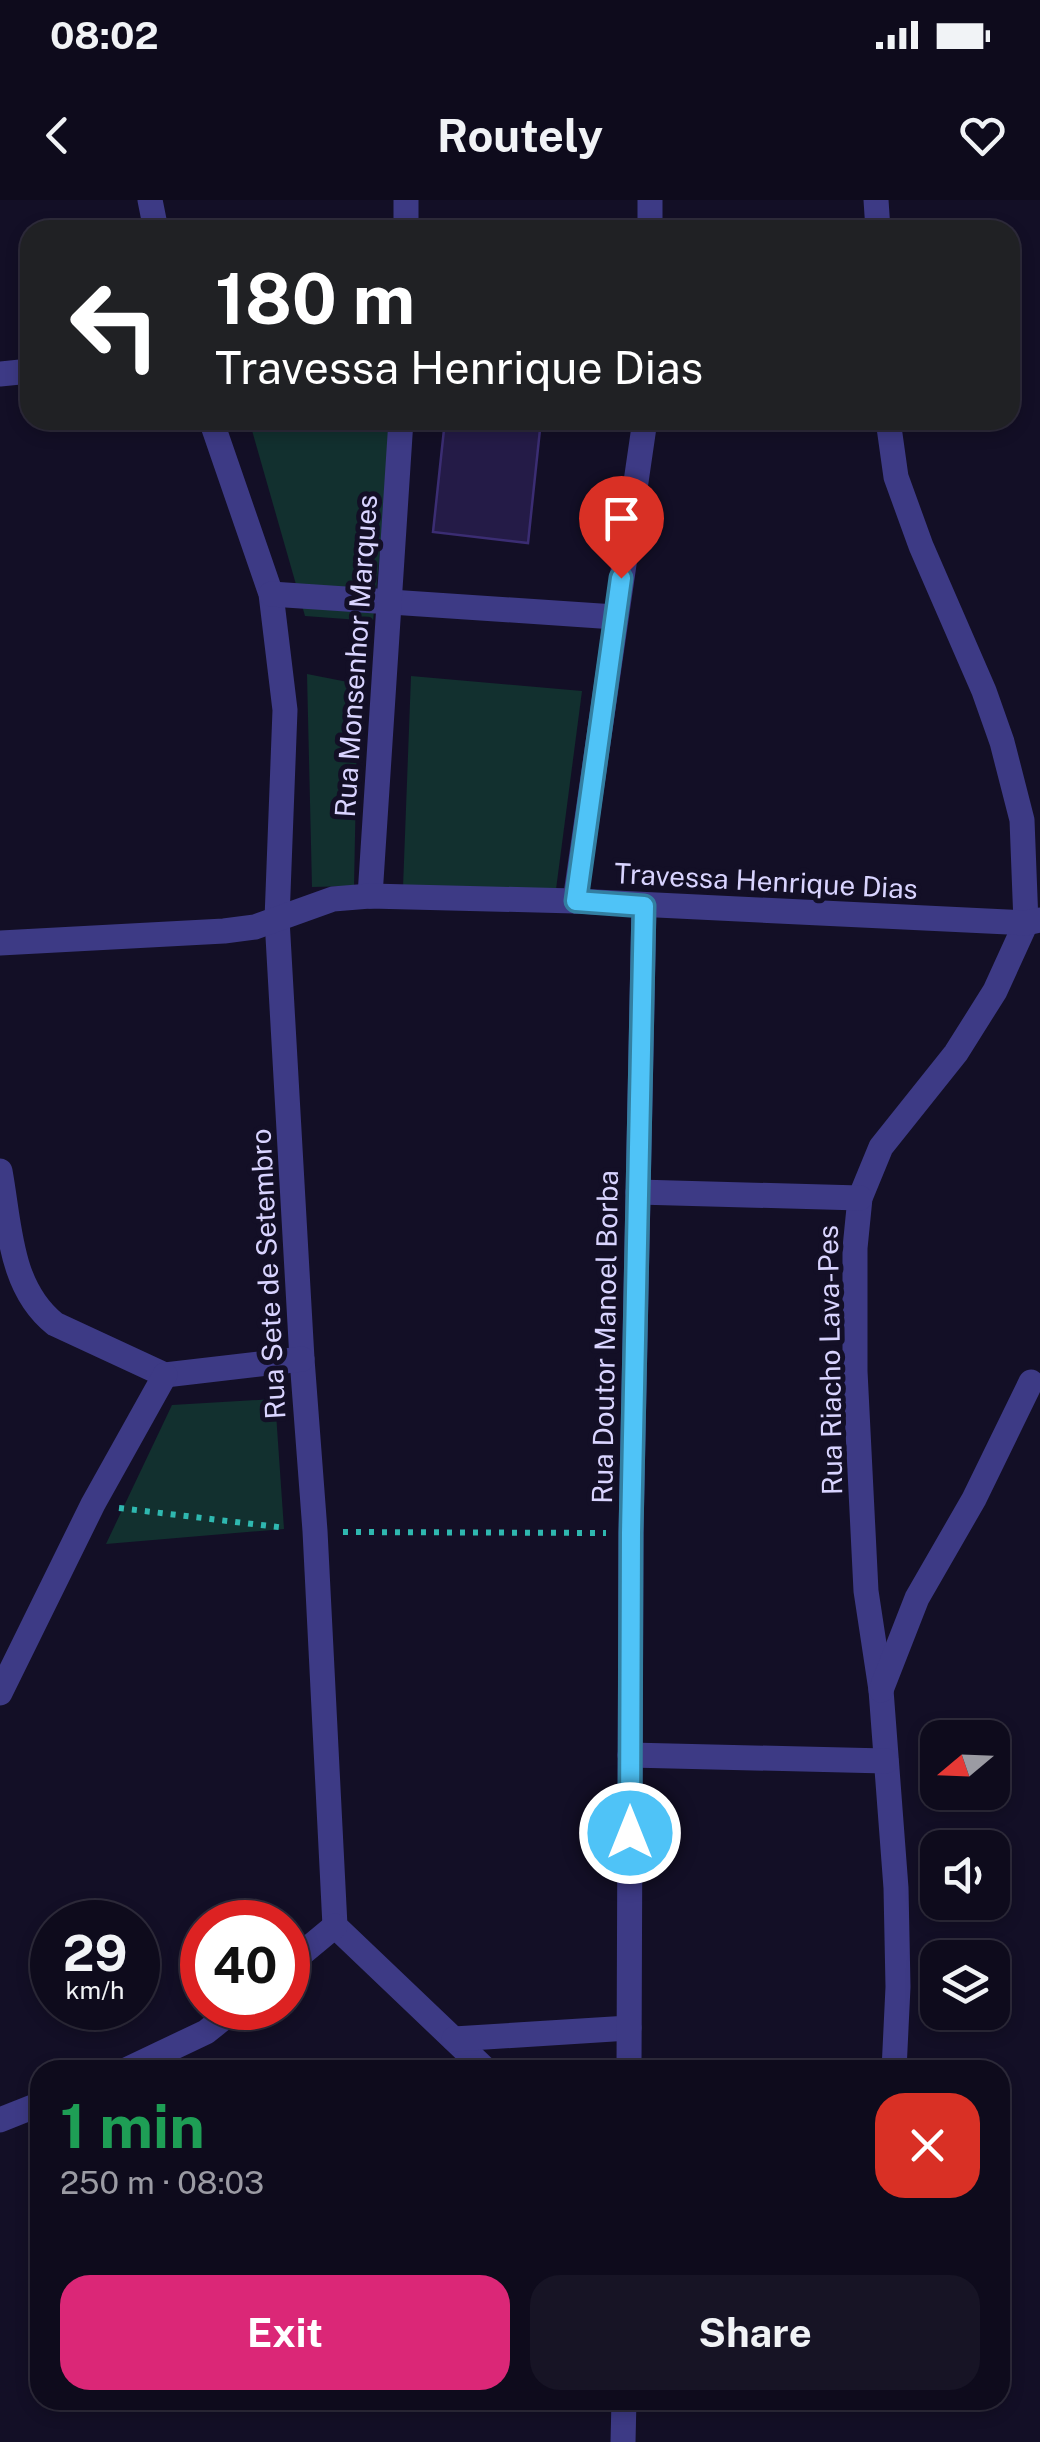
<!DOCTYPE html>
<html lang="en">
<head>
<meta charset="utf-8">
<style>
  :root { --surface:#0e0b1c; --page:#171425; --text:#f1f3f6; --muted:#9b9ba3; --line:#2e2b3b; --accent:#db2777 }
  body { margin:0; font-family:"Public Sans",sans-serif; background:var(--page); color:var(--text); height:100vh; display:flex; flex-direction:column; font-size:38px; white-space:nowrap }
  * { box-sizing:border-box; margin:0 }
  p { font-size:32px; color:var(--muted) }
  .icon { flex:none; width:55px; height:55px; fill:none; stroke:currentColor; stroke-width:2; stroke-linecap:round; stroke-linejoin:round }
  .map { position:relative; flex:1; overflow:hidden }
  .sheet { position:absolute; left:30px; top:1860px; width:980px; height:350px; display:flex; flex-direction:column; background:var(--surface); border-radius:30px; box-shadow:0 5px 15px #0003,0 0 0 2px var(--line) }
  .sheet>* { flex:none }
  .banner { position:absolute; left:20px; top:20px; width:1000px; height:210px; border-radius:30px; box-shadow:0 5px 15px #0003,0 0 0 2px var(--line); background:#202124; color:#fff; overflow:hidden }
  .needle { width:65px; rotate:251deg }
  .controls { position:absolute; left:920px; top:1520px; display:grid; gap:20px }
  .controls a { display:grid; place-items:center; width:90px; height:90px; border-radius:20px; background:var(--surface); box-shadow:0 5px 15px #0003,0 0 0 2px var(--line); font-size:50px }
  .speed { position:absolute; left:30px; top:1700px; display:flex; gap:20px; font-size:50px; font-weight:700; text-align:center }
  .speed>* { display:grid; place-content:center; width:130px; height:130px; border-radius:50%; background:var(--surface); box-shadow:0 5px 15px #0003,0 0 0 2px var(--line); line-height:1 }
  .speed small { font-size:25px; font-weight:400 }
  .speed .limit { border:15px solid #d22; background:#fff; color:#111 }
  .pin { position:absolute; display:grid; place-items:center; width:85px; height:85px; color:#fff; margin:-102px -42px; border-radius:50% 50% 50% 0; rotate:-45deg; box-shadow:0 0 10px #0007 }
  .pin .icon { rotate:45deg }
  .me { position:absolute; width:110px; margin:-55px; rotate:0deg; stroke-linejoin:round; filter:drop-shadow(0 0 8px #0008) }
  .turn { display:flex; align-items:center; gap:35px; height:210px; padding:0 30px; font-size:45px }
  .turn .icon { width:130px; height:130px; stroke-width:2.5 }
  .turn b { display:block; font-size:70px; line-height:85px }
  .round { display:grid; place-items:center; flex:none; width:105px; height:105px; border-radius:30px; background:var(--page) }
  .head { display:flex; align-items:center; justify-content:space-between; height:170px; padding:0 30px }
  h1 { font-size:60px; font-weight:700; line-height:75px; color:#1e9e55 }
  .button { display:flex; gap:20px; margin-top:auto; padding:20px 30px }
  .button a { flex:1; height:115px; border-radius:30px; background:var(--accent); color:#fff; font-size:40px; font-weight:700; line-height:115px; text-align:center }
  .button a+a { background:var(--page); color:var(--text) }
  .status { display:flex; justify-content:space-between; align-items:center; height:70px; padding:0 50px; background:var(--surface); direction:ltr }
  .status svg { height:28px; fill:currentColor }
  header { display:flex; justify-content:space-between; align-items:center; height:130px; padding:0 30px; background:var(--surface); font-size:45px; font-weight:700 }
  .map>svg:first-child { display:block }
  .green { fill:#12302f }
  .building { fill:#241b47; stroke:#3b2d73; stroke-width:2.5 }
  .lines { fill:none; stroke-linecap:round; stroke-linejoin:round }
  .path { stroke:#2fb8b0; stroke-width:6; stroke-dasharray:5 8; stroke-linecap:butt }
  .minor { stroke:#3d3a85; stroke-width:25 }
  .route-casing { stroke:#337fa1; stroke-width:25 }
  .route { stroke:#4fc3f7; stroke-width:18 }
  .labels { text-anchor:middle; stroke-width:10; stroke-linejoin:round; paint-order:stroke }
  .street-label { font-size:28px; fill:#d9d4ff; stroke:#130f26 }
</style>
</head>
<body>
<div class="status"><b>08:02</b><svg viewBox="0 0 49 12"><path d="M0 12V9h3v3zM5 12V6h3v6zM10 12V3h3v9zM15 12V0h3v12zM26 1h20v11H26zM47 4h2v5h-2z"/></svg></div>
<header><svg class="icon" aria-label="back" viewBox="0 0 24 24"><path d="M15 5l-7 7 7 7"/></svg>Routely<svg class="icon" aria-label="heart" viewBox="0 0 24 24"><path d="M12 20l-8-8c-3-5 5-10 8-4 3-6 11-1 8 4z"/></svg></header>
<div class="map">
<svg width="1040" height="2242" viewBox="0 0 1040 2242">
  <rect width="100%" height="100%" fill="#130f26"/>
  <!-- green -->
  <g class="green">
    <polygon points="249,220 393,220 373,421 305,416"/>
    <polygon points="307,474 358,484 354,686 312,687"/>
    <polygon points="411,476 582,491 555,697 403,688"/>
    <polygon points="275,1199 284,1329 106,1344 172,1205"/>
  </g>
  <!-- building -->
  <polygon class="building" points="445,220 541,220 528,343 433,332"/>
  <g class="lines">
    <!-- path -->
    <g class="path">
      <polyline points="119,1308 286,1328"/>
      <polyline points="343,1332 606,1333"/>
    </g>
    <!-- minor -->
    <g class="minor">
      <polyline points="150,0 156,30"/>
      <polyline points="876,0 878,30"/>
      <polyline points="406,30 406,0"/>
      <polyline points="650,30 650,0"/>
      <polyline points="0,174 30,171"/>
      <polyline points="211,220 271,394 285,510 277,719 302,1159 315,1331 335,1726 486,1870"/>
      <polyline points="888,220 896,277 921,346 984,491 1002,542 1022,620 1026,723 995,791 956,853 881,947 860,998 855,1048 855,1171 866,1391 881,1490 896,1688 898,1787 894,1870"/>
      <polyline points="271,394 615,417"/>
      <polyline points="370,696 401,220"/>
      <polyline points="575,701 645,220"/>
      <polyline points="0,743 224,731 255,727 333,699 370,696 575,701 1026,723 1040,720"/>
      <path d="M0,971C10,1025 9,1087 55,1124L165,1175"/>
      <polyline points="638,992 860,998"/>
      <polyline points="165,1175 302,1159"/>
      <polyline points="881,1490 917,1398 974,1299 1031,1182"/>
      <polyline points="0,1493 93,1304 165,1175"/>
      <polyline points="630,1555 886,1561"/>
      <polyline points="288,1765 335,1726"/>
      <polyline points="454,1839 629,1828"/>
      <polyline points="126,1870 206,1832 236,1808"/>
      <polyline points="629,1870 631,1333 644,706"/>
      <polyline points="0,1920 40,1904"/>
      <polyline points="623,2242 624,2200"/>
    </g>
  </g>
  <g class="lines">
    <!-- route casing -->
    <g class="route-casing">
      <polyline id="route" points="621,378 576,701 644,706 631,1333 630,1633"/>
    </g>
    <!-- route -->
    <use href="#route" class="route"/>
  </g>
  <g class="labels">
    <!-- street labels -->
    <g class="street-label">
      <text transform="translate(356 456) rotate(-86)" y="10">Rua Monsenhor Marques</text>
      <text transform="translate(766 681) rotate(3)" y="10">Travessa Henrique Dias</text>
      <text transform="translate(268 1074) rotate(-93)" y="10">Rua Sete de Setembro</text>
      <text transform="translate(605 1137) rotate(-89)" y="10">Rua Doutor Manoel Borba</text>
      <text transform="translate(830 1160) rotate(-91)" y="10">Rua Riacho Lava-Pes</text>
    </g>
  </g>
</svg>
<div class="controls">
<a><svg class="needle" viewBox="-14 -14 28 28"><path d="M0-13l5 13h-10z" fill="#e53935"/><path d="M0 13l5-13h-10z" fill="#9b9ba3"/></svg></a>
<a><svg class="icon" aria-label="sound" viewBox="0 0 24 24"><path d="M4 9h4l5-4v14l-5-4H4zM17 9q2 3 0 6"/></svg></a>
<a><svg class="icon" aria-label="layers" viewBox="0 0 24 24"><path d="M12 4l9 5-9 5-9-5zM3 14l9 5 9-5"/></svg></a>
</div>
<div class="speed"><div>29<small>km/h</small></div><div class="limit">40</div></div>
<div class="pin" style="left:621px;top:378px;background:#d93025"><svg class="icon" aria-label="arrive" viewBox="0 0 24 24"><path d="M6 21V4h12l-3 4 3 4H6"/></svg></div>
<svg class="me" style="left:630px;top:1633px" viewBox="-20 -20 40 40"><circle r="17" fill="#4fc3f7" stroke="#fff" stroke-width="3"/><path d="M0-11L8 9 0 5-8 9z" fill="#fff"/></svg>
<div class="banner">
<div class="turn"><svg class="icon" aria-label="left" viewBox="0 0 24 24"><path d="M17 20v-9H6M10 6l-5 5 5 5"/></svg><div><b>180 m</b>Travessa Henrique Dias</div></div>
</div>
<section class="sheet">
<div class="head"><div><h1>1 min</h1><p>250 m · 08:03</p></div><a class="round" style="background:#d93025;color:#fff"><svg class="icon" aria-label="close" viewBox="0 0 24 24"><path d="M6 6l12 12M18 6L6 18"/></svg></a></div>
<div class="button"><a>Exit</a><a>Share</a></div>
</section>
</div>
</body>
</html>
